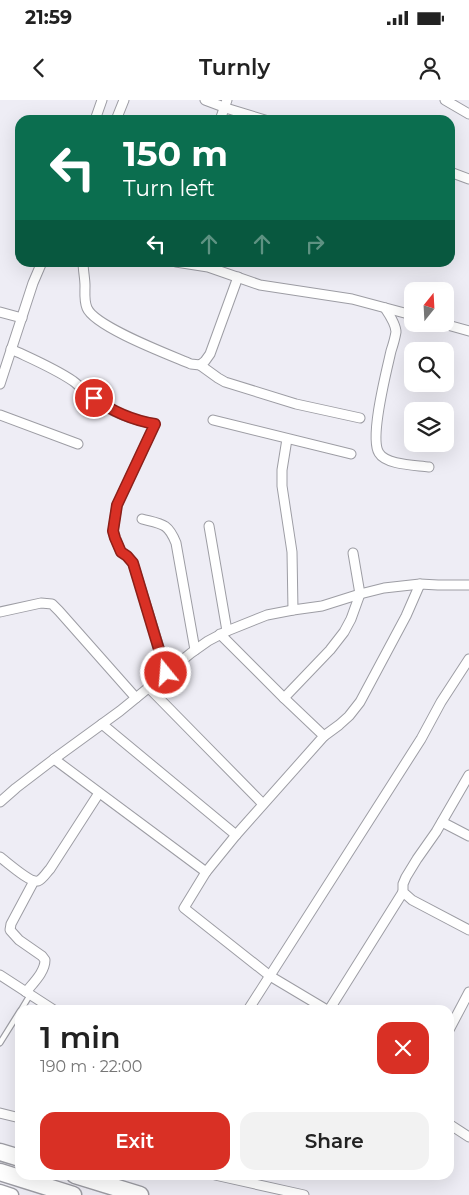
<!DOCTYPE html>
<html lang="en">
<head>
<meta charset="utf-8">
<style>
  :root { --surface:#fff; --page:#f2f2f2; --text:#222; --muted:#767676; --accent:#d93025 }
  body { margin:0; font-family:Montserrat,sans-serif; background:var(--page); color:var(--text); height:100vh; display:flex; flex-direction:column; font-size:19px; white-space:nowrap }
  * { box-sizing:border-box; margin:0 }
  p { font-size:16px; color:var(--muted) }
  .icon { flex:none; width:28px; height:28px; fill:none; stroke:currentColor; stroke-width:2; stroke-linecap:round; stroke-linejoin:round }
  .map { position:relative; flex:1; overflow:hidden }
  .details { position:absolute; left:15px; top:905px; width:439px; height:175px; display:flex; flex-direction:column; background:var(--surface); border-radius:15px; box-shadow:0 5px 20px #0002 }
  .details>* { flex:none }
  .hud { position:absolute; left:15px; top:15px; width:440px; height:152px; border-radius:15px; box-shadow:0 5px 20px #0002; background:#0b6e4f; color:#fff; overflow:hidden }
  .needle { width:32px; rotate:18deg }
  .buttons { position:absolute; left:404px; top:182px; display:grid; gap:10px }
  .buttons a { display:grid; place-items:center; width:50px; height:50px; border-radius:10px; background:var(--surface); box-shadow:0 5px 20px #0002; font-size:25px }
  .pin { position:absolute; display:grid; place-items:center; width:42px; height:42px; color:#fff; margin:-21px; border:2px solid #fff; border-radius:50%; box-shadow:0 1px 5px #0007 }
  .me { position:absolute; width:55px; margin:-28px; rotate:343deg; stroke-linejoin:round; filter:drop-shadow(0 0 4px #0008) }
  .turn { display:flex; align-items:center; gap:18px; height:105px; padding:0 25px; font-size:22px }
  .turn .icon { width:65px; height:65px; stroke-width:2.5 }
  .turn b { display:block; font-size:35px; line-height:42px }
  .lanes { display:flex; align-items:center; height:48px; padding:0 25px; background:#0003; justify-content:center; gap:25px; direction:ltr }
  .lanes .off { opacity:.35 }
  .round { display:grid; place-items:center; flex:none; width:52px; height:52px; border-radius:15px; background:var(--page) }
  .headline { display:flex; align-items:center; justify-content:space-between; height:85px; padding:0 25px }
  h1 { font-size:30px; font-weight:600; line-height:38px }
  .primary-button { display:flex; gap:10px; margin-top:auto; padding:10px 25px }
  .primary-button a { flex:1; height:58px; border-radius:15px; background:var(--accent); color:#fff; font-size:20px; font-weight:600; line-height:58px; text-align:center }
  .primary-button a+a { background:var(--page); color:var(--text) }
  .status { display:flex; justify-content:space-between; align-items:center; height:35px; padding:0 25px; background:var(--surface); direction:ltr }
  .status svg { height:14px; fill:currentColor }
  header { display:flex; justify-content:space-between; align-items:center; height:65px; padding:0 25px; background:var(--surface); font-size:22px; font-weight:600 }
  .map>svg:first-child { display:block }
  .lines { fill:none; stroke-linecap:round; stroke-linejoin:round }
  .lane-casing { stroke:#9d9da4; stroke-width:7 }
  .street-casing { stroke:#9d9da4; stroke-width:11 }
  .secondary-casing { stroke:#9d9da4; stroke-width:15 }
  .highway-casing { stroke:#9d9da4; stroke-width:19 }
  .lane { stroke:#fff; stroke-width:4.5 }
  .street { stroke:#fff; stroke-width:9 }
  .secondary { stroke:#fff; stroke-width:12 }
  .highway { stroke:#fff; stroke-width:16 }
  .route-casing { stroke:#8d1f18; stroke-width:12 }
  .route { stroke:#d93025; stroke-width:9 }
</style>
</head>
<body>
<div class="status"><b>21:59</b><svg viewBox="0 0 49 12"><path d="M0 12V9h3v3zM5 12V6h3v6zM10 12V3h3v9zM15 12V0h3v12zM26 1h20v11H26zM47 4h2v5h-2z"/></svg></div>
<header><svg class="icon" aria-label="back" viewBox="0 0 24 24"><path d="M15 5l-7 7 7 7"/></svg>Turnly<svg class="icon" aria-label="person" viewBox="0 0 24 24"><circle cx="12" cy="8" r="4"/><path d="M4 21q1-7 8-7t8 7"/></svg></header>
<div class="map">
<svg width="469" height="1095" viewBox="0 0 469 1095">
  <rect width="100%" height="100%" fill="#eeedf5"/>
  <g class="lines">
    <!-- lane casing -->
    <g class="lane-casing">
      <g id="lane">
        <polyline points="21,910 30,895"/>
        <polyline points="0,943 20,911"/>
      </g>
    </g>
    <!-- street casing -->
    <g class="street-casing">
      <g id="street">
        <polyline points="205,0 229,9 265,20"/>
        <polyline points="445,0 469,14"/>
        <polyline points="95,20 102,0"/>
        <polyline points="116,20 124,0"/>
        <polyline points="220,20 227,0"/>
        <polyline points="450,72 469,79"/>
        <path d="M83,162C83,170 85,178 85,186C85,193 84,201 87,208C95,227 170,255 191,264L200,265L205,261L210,254L238,177"/>
        <polyline points="176,162 208,167 260,185 352,199 412,215"/>
        <path d="M385,208C389,214 396,225 396,232C395,238 393,245 391,251C387,269 369,338 379,353C386,365 416,365 429,367"/>
        <polyline points="0,212 22,218"/>
        <polyline points="444,224 469,231"/>
        <path d="M11,249C32,259 54,268 73,281C81,287 87,294 94,299C112,313 133,320 155,324L117,405L113,431L115,438L121,452L127,456L133,463L167,573"/>
        <polyline points="200,265 218,278 225,282 296,304 360,318"/>
        <polyline points="0,284 33,183 42,162"/>
        <polyline points="0,315 78,344"/>
        <polyline points="213,320 351,354"/>
        <polyline points="287,339 282,370 282,386 292,452 293,510"/>
        <path d="M142,419C162,424 168,423 176,443L195,550"/>
        <polyline points="209,426 227,531"/>
        <polyline points="0,512 41,503 52,504 59,511 136,598"/>
        <polyline points="220,534 284,598 324,636 236,735"/>
        <polyline points="148,587 263,704"/>
        <polyline points="284,598 330,550 344,532 351,519 360,494 353,453"/>
        <polyline points="324,636 339,625 349,616 360,602 406,516 420,484"/>
        <polyline points="54,659 206,772 236,735 102,624"/>
        <polyline points="469,675 436,732 417,759 406,777 403,784 403,792 412,800 469,830"/>
        <polyline points="0,702 16,688 54,659 120,611 191,553 208,541 227,531 267,515 293,510 322,506 360,494 384,488 420,484 438,485 469,485"/>
        <polyline points="442,722 469,736"/>
        <path d="M0,757C7,762 30,783 38,781C43,779 46,773 50,769L99,693"/>
        <polyline points="206,772 184,808 270,876 327,910"/>
        <polyline points="0,875 54,910"/>
        <path d="M26,892C33,883 45,872 45,860L42,856L19,840L10,830L11,824L34,781"/>
        <polyline points="248,910 421,639 441,602 469,559"/>
        <polyline points="329,910 403,792"/>
        <polyline points="449,930 469,892"/>
        <polyline points="0,1013 20,1018"/>
        <polyline points="449,1024 469,1037"/>
        <polyline points="215,1075 304,1095"/>
      </g>
    </g>
    <!-- secondary casing -->
    <g class="secondary-casing">
      <polyline id="secondary" points="0,1091 12,1095"/>
    </g>
    <!-- highway casing -->
    <g class="highway-casing">
      <g id="highway">
        <polyline points="0,1052 20,1058"/>
        <polyline points="0,1072 73,1095"/>
        <polyline points="75,1075 140,1095"/>
      </g>
    </g>
    <!-- lane -->
    <use href="#lane" class="lane"/>
    <!-- street -->
    <use href="#street" class="street"/>
    <!-- secondary -->
    <use href="#secondary" class="secondary"/>
    <!-- highway -->
    <use href="#highway" class="highway"/>
  </g>
  <g class="lines">
    <!-- route casing -->
    <g class="route-casing">
      <path id="route" d="M94,298C113,312 132,320 155,324L117,405L113,431L115,438L121,452L127,456L133,463L166,573"/>
    </g>
    <!-- route -->
    <use href="#route" class="route"/>
  </g>
</svg>
<div class="buttons">
<a><svg class="needle" viewBox="-14 -14 28 28"><path d="M0-13l5 13h-10z" fill="#e53935"/><path d="M0 13l5-13h-10z" fill="#767676"/></svg></a>
<a><svg class="icon" aria-label="search" viewBox="0 0 24 24"><circle cx="10" cy="10" r="6"/><path d="M15 15l6 6"/></svg></a>
<a><svg class="icon" aria-label="layers" viewBox="0 0 24 24"><path d="M12 4l9 5-9 5-9-5zM3 14l9 5 9-5"/></svg></a>
</div>
<div class="pin" style="left:94px;top:298px;background:#d93025"><svg class="icon" aria-label="arrive" viewBox="0 0 24 24"><path d="M6 21V4h12l-3 4 3 4H6"/></svg></div>
<svg class="me" style="left:166px;top:573px" viewBox="-20 -20 40 40"><circle r="17" fill="#d93025" stroke="#fff" stroke-width="3"/><path d="M0-11L8 9 0 5-8 9z" fill="#fff"/></svg>
<div class="hud">
<div class="turn"><svg class="icon" aria-label="left" viewBox="0 0 24 24"><path d="M17 20v-9H6M10 6l-5 5 5 5"/></svg><div><b>150 m</b>Turn left</div></div>
<div class="lanes"><svg class="icon" aria-label="left" viewBox="0 0 24 24"><path d="M17 20v-9H6M10 6l-5 5 5 5"/></svg><svg class="icon off" aria-label="ahead" viewBox="0 0 24 24"><path d="M12 20V5M6 11l6-6 6 6"/></svg><svg class="icon off" aria-label="ahead" viewBox="0 0 24 24"><path d="M12 20V5M6 11l6-6 6 6"/></svg><svg class="icon off" aria-label="right" viewBox="0 0 24 24"><path d="M7 20v-9h11M14 6l5 5-5 5"/></svg></div>
</div>
<section class="details">
<div class="headline"><div><h1>1 min</h1><p>190 m · 22:00</p></div><a class="round" style="background:#d93025;color:#fff"><svg class="icon" aria-label="close" viewBox="0 0 24 24"><path d="M6 6l12 12M18 6L6 18"/></svg></a></div>
<div class="primary-button"><a>Exit</a><a>Share</a></div>
</section>
</div>
</body>
</html>
